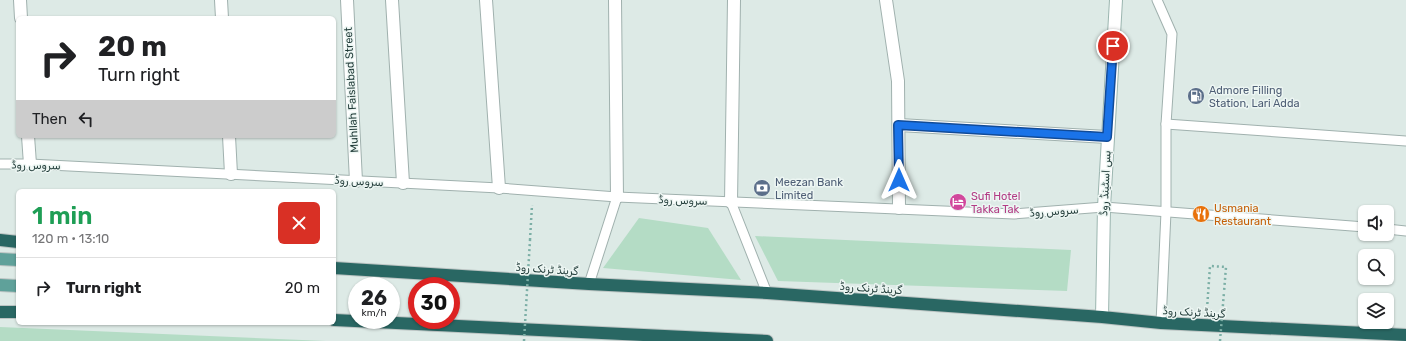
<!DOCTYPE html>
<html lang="en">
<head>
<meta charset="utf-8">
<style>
  :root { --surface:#fff; --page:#f6f6f6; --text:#202124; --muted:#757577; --line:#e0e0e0 }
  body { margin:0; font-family:Rubik,Vazirmatn,sans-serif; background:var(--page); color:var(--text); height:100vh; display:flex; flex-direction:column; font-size:15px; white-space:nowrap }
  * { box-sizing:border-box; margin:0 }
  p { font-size:13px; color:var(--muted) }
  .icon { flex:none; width:22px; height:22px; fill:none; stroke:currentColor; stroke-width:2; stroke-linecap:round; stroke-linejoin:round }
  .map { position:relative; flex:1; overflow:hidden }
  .details { position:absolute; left:16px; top:189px; width:320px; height:136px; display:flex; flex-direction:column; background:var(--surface); border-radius:6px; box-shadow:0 1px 3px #0004 }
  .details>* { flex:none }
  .top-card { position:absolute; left:16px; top:16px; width:320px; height:122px; border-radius:6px; box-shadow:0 1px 3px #0004; background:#fff; color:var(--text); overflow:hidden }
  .controls { position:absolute; left:1358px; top:205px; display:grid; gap:8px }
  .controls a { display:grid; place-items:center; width:36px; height:36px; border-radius:6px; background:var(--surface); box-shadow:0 1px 3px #0004; font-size:20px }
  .speed { position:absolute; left:348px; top:277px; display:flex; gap:8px; font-size:20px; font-weight:700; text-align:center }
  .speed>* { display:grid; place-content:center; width:52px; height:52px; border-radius:50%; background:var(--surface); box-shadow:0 1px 3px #0004; line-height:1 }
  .speed small { font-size:10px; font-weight:400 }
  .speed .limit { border:6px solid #d22; background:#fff; color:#111 }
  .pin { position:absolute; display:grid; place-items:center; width:34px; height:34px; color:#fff; margin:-17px; border:2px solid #fff; border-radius:50%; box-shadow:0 1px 4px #0007 }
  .me { position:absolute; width:44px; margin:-22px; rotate:0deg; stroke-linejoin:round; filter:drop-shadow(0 0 3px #0008) }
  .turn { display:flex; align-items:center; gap:14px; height:84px; padding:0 16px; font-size:18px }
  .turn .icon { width:52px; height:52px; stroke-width:2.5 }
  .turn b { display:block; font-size:28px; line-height:34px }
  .then { display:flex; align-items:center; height:38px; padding:0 16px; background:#0003; gap:8px; font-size:15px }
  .round { display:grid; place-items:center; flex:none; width:42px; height:42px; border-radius:6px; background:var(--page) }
  .summary { display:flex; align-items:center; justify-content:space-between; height:68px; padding:0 16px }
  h1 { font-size:24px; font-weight:600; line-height:30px; color:#1e9e55 }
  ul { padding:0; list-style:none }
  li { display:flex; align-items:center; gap:12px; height:60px; padding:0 16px; border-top:1px solid var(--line) }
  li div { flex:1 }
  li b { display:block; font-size:15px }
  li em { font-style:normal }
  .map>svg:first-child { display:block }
  .green { fill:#b4dcc5 }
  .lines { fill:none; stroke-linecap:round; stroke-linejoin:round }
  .lane-casing { stroke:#a0b1ae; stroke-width:11 }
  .street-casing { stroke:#a0b1ae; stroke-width:14 }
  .secondary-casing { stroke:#9cb6b0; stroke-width:14 }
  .primary-casing { stroke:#bcc4c3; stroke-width:14 }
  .highway-casing { stroke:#bcc4c3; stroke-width:14 }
  .path { stroke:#7cafa6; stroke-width:2.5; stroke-dasharray:2 3; stroke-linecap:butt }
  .lane { stroke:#fff; stroke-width:9 }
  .street { stroke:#fff; stroke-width:12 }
  .secondary { stroke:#fff; stroke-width:12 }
  .primary { stroke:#5fa19a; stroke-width:12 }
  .highway { stroke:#296763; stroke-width:12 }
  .path-bridge { stroke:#7cafa6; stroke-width:2.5; stroke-dasharray:2 3; stroke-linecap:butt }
  .route-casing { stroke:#114b97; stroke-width:10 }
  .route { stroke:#1a73e8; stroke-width:7 }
  .labels { text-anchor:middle; stroke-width:3; stroke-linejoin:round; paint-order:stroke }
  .street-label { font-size:11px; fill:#1e3936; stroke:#edf6f3 }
  .service-label { font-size:11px; fill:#4e5e75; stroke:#edf6f3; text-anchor:start }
  .hotel-label { font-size:11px; fill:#b23c85; stroke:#edf6f3; text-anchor:start }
  .food-label { font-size:11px; fill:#c56008; stroke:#edf6f3; text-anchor:start }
</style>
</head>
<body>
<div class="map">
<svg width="1406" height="341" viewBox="0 0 1406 341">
  <rect width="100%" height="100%" fill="#ddeae6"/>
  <!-- green -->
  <g class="green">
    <polygon points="639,218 708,228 741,280 603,268"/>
    <polygon points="755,236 1071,250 1067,291 778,281"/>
    <polygon points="0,327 326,341 0,341"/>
  </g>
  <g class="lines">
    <!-- lane casing -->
    <g class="lane-casing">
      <g id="lane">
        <polyline points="1157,0 1172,34 1166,124 1166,212 1161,323"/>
        <polyline points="1166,124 1406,141"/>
        <polyline points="0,164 30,164 499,188 617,197 1014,214 1104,207 1365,227"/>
        <polyline points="731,202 767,293"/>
        <polyline points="1387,229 1406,231"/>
        <polyline points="589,284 617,197"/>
      </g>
    </g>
    <!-- street casing -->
    <g class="street-casing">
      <g id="street">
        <polyline points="20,0 21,18"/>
        <polyline points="221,0 222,18"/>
        <polyline points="347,0 356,181"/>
        <polyline points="392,0 403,183"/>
        <polyline points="486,0 499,188"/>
        <polyline points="615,0 617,197"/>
        <polyline points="886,0 898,81 899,208"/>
        <polyline points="899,125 1107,137"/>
        <polyline points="28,136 30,164"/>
        <polyline points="229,136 231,174"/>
        <polyline points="731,202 734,0"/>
      </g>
    </g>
    <!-- secondary casing -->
    <g class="secondary-casing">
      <polyline id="secondary" points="1102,317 1104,207 1116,0"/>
    </g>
    <!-- primary casing -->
    <g class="primary-casing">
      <g id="primary">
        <polyline points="0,259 18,260"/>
        <polyline points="0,285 18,286"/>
      </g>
    </g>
    <!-- highway casing -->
    <g class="highway-casing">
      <g id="highway">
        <polyline points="0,240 18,242"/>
        <polyline points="334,268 589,284 767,293 1102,317 1161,323 1406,335"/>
        <polyline points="0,312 18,312"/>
        <polyline points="334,320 767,341"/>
      </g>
    </g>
    <!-- path -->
    <g class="path">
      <polyline points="530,240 532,205"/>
      <polyline points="1207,309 1210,266 1226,267 1224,292"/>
    </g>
    <!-- lane -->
    <use href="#lane" class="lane"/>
    <!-- street -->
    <use href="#street" class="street"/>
    <!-- secondary -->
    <use href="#secondary" class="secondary"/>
    <!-- primary -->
    <use href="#primary" class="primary"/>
    <!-- highway -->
    <use href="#highway" class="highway"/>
    <!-- path-bridge -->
    <g class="path-bridge">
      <polyline points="524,341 530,240"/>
      <polyline points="1220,341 1224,292"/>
    </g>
  </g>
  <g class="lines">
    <!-- route casing -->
    <g class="route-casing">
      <polyline id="route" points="899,180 898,125 1107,137 1113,46"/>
    </g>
    <!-- route -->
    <use href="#route" class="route"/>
  </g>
  <!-- icons -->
  <defs>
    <g id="fuel-disc" transform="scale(0.9)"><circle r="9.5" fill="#5c6f8a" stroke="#edf6f3"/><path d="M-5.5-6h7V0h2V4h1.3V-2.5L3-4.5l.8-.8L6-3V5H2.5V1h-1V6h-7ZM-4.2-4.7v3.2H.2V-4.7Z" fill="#fff"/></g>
    <g id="bank-disc" transform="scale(0.9)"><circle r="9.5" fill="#5c6f8a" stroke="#edf6f3"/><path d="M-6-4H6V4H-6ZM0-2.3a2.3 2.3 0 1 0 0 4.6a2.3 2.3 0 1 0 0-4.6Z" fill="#fff"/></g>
    <g id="hotel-disc" transform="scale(0.9)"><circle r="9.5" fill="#d1479c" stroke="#edf6f3"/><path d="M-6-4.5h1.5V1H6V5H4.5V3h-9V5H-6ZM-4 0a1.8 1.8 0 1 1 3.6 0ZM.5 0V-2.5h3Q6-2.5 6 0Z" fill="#fff"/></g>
    <g id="restaurant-disc" transform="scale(0.9)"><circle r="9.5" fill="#e8710a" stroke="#edf6f3"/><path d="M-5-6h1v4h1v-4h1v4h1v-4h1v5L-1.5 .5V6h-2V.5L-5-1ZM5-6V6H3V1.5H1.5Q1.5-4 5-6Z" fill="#fff"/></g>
  </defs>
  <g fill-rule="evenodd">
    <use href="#fuel-disc" x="1196" y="96"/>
    <use href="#bank-disc" x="762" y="188"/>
    <use href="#hotel-disc" x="958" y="202"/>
    <use href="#restaurant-disc" x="1201" y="214"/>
  </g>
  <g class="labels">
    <!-- street labels -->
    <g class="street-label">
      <text transform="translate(351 90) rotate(-93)" y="4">Muhllah Faislabad Street</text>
      <text transform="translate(36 165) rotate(1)" y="4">سروس روڈ</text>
      <text transform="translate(359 181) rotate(3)" y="4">سروس روڈ</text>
      <text transform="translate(1105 183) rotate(-87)" y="4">بس اسٹینڈ روڈ</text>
      <text transform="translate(683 200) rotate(2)" y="4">سروس روڈ</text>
      <text transform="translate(1054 211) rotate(-4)" y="4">سروس روڈ</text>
      <text transform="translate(547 269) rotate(4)" y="4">گرینڈ ٹرنک روڈ</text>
      <text transform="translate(871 288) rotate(4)" y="4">گرینڈ ٹرنک روڈ</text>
      <text transform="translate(1194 312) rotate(3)" y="4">گرینڈ ٹرنک روڈ</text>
    </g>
    <!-- service labels -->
    <g class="service-label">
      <text x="1209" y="94">Admore Filling<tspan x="1209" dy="13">Station, Lari Adda</tspan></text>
      <text x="775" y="186">Meezan Bank<tspan x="775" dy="13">Limited</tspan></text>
    </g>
    <!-- hotel labels -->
    <g class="hotel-label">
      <text x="971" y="200">Sufi Hotel<tspan x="971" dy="13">Takka Tak</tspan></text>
    </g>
    <!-- food labels -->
    <g class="food-label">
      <text x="1214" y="212">Usmania<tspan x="1214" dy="13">Restaurant</tspan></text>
    </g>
  </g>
</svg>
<div class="controls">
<a><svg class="icon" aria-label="sound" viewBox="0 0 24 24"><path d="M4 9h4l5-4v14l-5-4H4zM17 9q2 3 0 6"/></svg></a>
<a><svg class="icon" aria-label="search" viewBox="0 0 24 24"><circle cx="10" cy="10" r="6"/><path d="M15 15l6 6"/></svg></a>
<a><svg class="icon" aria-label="layers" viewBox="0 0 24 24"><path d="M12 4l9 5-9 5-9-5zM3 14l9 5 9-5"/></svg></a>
</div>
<div class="speed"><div>26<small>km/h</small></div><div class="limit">30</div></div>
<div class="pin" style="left:1113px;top:46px;background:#d93025"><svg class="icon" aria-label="arrive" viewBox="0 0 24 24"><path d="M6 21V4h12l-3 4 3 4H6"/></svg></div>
<svg class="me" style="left:899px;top:180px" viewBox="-20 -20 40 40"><path d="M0-17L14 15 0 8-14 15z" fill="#1a73e8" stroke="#fff" stroke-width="4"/></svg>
<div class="top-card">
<div class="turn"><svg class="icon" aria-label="right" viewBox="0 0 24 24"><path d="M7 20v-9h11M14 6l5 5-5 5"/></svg><div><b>20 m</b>Turn right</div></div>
<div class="then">Then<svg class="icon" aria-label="left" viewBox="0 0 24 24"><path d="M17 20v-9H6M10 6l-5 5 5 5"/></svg></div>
</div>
<section class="details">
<div class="summary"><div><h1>1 min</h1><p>120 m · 13:10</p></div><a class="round" style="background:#d93025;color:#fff"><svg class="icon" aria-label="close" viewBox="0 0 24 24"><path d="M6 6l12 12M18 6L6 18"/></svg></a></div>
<ul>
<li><svg class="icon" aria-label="right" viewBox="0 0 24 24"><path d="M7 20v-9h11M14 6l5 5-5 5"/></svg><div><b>Turn right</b></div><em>20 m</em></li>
</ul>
</section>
</div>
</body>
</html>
